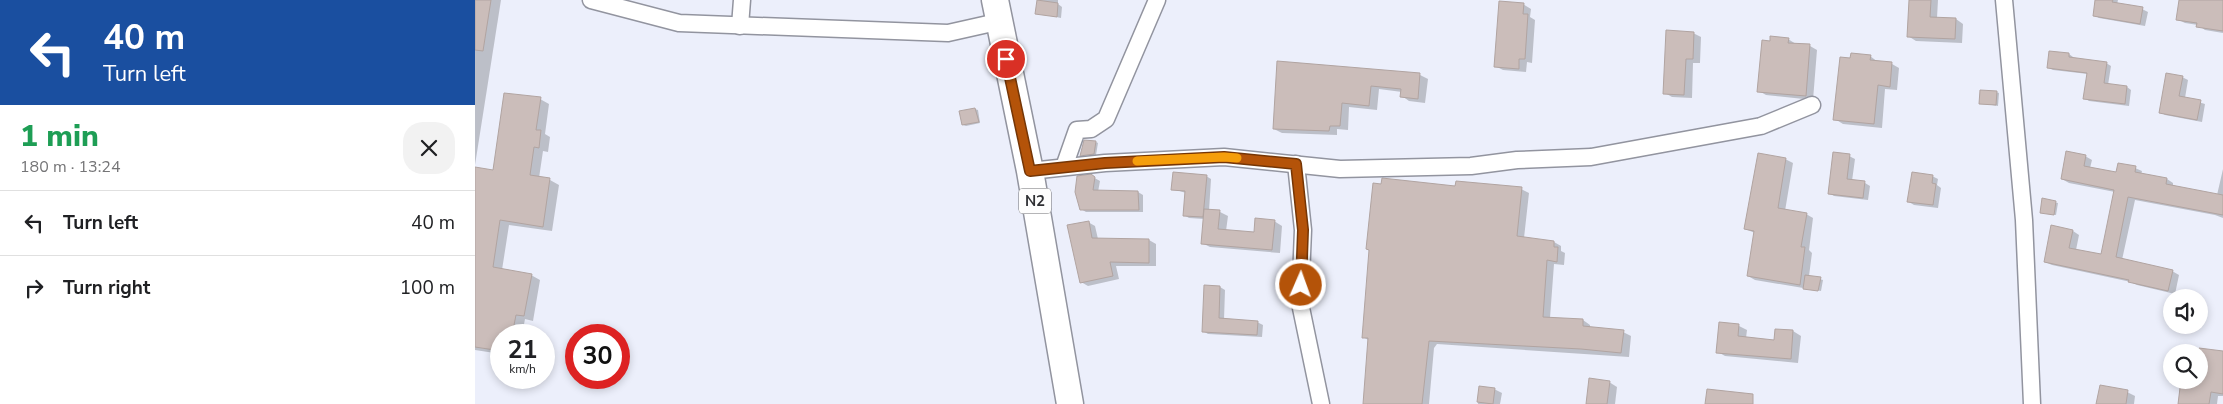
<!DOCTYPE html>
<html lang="en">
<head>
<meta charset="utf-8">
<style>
  :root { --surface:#fff; --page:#f2f2f2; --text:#202124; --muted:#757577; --line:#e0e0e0 }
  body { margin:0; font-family:"Nunito Sans",sans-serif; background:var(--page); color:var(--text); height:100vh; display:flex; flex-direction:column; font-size:19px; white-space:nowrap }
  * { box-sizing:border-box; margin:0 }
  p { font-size:16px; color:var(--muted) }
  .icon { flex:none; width:28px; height:28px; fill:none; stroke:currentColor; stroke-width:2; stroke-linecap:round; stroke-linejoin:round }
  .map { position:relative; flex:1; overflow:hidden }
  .sheet { display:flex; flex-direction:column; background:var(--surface); width:475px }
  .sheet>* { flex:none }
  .top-card { background:#1a4fa0; color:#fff; overflow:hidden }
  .buttons { position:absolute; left:1688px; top:289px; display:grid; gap:10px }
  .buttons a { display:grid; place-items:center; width:45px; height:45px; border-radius:50%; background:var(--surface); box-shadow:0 2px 8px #0003; font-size:25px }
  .speed { position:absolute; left:15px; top:324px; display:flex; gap:10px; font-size:25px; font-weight:700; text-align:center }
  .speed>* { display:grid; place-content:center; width:65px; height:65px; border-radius:50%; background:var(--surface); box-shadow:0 2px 8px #0003; line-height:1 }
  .speed small { font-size:12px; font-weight:400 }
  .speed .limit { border:8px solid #d22; background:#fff; color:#111 }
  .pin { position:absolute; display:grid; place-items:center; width:42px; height:42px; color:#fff; margin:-21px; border:2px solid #fff; border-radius:50%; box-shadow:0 1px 5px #0007 }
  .me { position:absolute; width:55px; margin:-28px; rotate:2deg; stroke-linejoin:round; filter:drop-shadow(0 0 4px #0008) }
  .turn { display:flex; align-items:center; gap:18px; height:105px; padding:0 20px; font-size:22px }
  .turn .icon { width:65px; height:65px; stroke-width:2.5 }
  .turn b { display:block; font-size:35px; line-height:42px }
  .round { display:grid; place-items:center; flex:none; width:52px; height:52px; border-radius:20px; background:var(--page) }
  .head { display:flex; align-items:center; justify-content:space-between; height:85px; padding:0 20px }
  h1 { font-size:30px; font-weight:800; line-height:38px; color:#1e9e55 }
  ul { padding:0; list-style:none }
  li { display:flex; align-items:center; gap:15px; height:65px; padding:0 20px; border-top:1px solid var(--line) }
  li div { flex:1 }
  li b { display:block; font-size:19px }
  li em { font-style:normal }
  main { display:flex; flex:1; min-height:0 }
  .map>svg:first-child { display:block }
  .shadow { fill:#0003 }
  .building { fill:#cbbdba; stroke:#b1a4a1 }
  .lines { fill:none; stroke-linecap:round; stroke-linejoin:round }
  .minor-casing { stroke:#92949f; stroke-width:19 }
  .trunk-casing { stroke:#92949f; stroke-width:29 }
  .minor { stroke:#fff; stroke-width:16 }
  .trunk { stroke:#fff; stroke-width:26 }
  .route-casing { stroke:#753606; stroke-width:12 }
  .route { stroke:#b45309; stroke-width:9 }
  .slow { stroke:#f59e0b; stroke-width:9 }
  .labels { text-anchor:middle; stroke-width:5; stroke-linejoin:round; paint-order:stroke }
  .shield { fill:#fdfdfd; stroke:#6c6d70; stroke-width:1 }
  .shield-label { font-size:15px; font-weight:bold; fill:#2e2f33 }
</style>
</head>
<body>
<main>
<section class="sheet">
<div class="top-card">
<div class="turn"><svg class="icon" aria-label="left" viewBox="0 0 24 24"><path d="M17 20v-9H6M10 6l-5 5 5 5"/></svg><div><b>40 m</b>Turn left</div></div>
</div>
<div class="head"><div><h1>1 min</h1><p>180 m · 13:24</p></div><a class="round"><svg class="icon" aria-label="close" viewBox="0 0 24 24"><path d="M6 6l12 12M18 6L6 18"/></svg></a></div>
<ul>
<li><svg class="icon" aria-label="left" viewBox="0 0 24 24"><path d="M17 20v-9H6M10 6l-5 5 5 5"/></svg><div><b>Turn left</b></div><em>40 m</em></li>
<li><svg class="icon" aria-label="right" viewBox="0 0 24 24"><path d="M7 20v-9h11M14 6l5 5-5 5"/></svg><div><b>Turn right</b></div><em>100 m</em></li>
</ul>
</section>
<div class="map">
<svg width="1748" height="404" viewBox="0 0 1748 404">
  <rect width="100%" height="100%" fill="#eceffb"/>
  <!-- shadow -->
  <g class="shadow">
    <polygon points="0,0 26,0 0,165"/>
    <polygon points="563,0 583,0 583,4 587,7 586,18 562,13"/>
    <polygon points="1435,0 1463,0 1462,18 1481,19 1488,24 1487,43 1441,41 1433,36"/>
    <polygon points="1621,0 1643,0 1642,4 1667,9 1673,12 1670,26 1624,18 1619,15"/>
    <polygon points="1705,0 1748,0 1748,33 1730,30 1723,25 1710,23 1702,19"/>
    <polygon points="1048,4 1056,9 1055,17 1060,20 1057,63 1052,62 1051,72 1028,70 1020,66"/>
    <polygon points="1218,33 1226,37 1225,63 1218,63 1217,98 1197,97 1190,93"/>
    <polygon points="1313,39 1321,44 1335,46 1342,50 1338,100 1291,95 1284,91 1296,43"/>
    <polygon points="1594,54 1598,57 1598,59 1631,63 1636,66 1633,85 1652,87 1656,90 1654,106 1614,101 1610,98 1613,74 1578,70 1574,68"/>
    <polygon points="1395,56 1403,62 1417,64 1424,68 1422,90 1410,89 1407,128 1368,124 1360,119 1376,59"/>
    <polygon points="803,62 945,75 953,79 950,103 934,101 927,96 927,92 904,89 902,110 874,107 873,130 862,129 862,135 807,133 799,129"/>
    <polygon points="1707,77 1713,80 1710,98 1730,104 1727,122 1690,115 1685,112"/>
    <polygon points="1521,92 1524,93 1523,106 1505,103"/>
    <polygon points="65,99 74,104 70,134 75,137 73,152 68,151 64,178 75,180 84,185 77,231 34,225 27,270 56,275 65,280 58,321 50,319 47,335 26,335 26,354 0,350 0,168 19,171"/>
    <polygon points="500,109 503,110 505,123 491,126 488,125"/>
    <polygon points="621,142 623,143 621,155 607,155"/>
    <polygon points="1374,156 1380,159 1377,181 1390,183 1395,186 1393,200 1359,196 1354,193"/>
    <polygon points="1610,156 1617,160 1615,168 1642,174 1660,168 1667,171 1666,175 1692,179 1698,183 1698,186 1742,195 1748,169 1748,218 1740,215 1660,200 1647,260 1697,271 1704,275 1700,294 1662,285 1656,282 1577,265 1570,262 1577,227 1598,231 1604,235 1601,250 1627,256 1640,192 1594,183 1587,179"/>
    <polygon points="1310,159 1318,163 1310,211 1331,214 1338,218 1334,250 1337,253 1334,276 1348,280 1346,291 1280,280 1273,276 1280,233 1270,229"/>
    <polygon points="616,176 625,181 623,192 663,192 668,195 668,212 611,212 606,209"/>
    <polygon points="731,176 736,179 734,211 745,212 753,216 751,231 780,233 799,221 807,226 805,253 735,247 727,243 729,219 714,218 709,215 711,193 698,189"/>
    <polygon points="1457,176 1463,179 1462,185 1466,188 1463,208 1439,205 1434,202"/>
    <polygon points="982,187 1046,189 1054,193 1049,238 1079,242 1086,246 1086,251 1090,253 1089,265 1079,264 1075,318 1108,320 1115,325 1115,328 1148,332 1156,336 1154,357 962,344 959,348 954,404 889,404 895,341 888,337"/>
    <polygon points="1568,200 1583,203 1581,215 1566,212"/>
    <polygon points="613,222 620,226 623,239 674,240 681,244 681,266 641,266 644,279 613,286 606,282"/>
    <polygon points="731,286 745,287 750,290 749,320 782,322 788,325 787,337 733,334 728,331"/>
    <polygon points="1245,324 1264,326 1272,330 1271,338 1301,341 1318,331 1326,336 1323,363 1250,356 1243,352"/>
    <polygon points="1721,349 1748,352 1748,396 1743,396 1742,404 1703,404 1706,380 1724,380 1724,352 1720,352"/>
    <polygon points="1134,382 1142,387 1140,404 1112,404"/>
    <polygon points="1005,387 1019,389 1027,393 1025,404 1003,404"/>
    <polygon points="1652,392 1660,396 1659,404 1623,404"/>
  </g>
  <!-- building -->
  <g class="building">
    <polygon points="0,0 16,0 8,51 0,50"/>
    <polygon points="562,0 583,3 582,17 560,14"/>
    <polygon points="1434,0 1456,0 1455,17 1481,18 1480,39 1432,37"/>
    <polygon points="1620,0 1638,0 1637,2 1668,7 1665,24 1618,16"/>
    <polygon points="1704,0 1748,0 1748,31 1721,27 1722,23 1701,20"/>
    <polygon points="1024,1 1049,3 1048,14 1053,14 1050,59 1044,59 1044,69 1019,67"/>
    <polygon points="1191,30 1219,32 1218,59 1211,59 1209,95 1188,94"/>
    <polygon points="1295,36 1314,38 1313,43 1335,44 1331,96 1282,92 1287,40 1295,41"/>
    <polygon points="1574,51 1594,53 1594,57 1632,62 1629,83 1652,86 1650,104 1608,99 1612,73 1572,68"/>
    <polygon points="1376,53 1396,55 1395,60 1417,62 1415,87 1403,85 1399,124 1358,120 1365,57 1375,58"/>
    <polygon points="802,61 945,73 943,99 925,97 926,89 896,86 894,106 867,103 865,126 855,126 854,131 798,129"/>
    <polygon points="1691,73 1708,76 1704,96 1726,100 1722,120 1684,113"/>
    <polygon points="1505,90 1522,91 1521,105 1504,104"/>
    <polygon points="29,93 66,97 61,130 66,130 64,148 59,147 55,175 75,178 68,227 25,220 18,267 57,274 49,316 41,315 37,335 26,335 26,351 0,347 0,167 18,170"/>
    <polygon points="500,108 504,122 487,125 484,111"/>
    <polygon points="609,140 621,141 619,154 605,156"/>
    <polygon points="1591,151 1611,155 1609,166 1641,172 1643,163 1661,166 1660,172 1692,178 1691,184 1748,195 1748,215 1653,197 1641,257 1698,270 1693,291 1653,282 1654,280 1569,262 1576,225 1598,230 1594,248 1626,254 1639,190 1586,179"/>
    <polygon points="1358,152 1375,154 1372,179 1390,181 1388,198 1353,194"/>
    <polygon points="1283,153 1311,158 1303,208 1332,213 1326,247 1330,247 1325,285 1272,276 1279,231 1269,229"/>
    <polygon points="698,172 732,175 728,217 708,216 710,191 696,190"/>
    <polygon points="1437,172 1458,175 1457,183 1461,184 1458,205 1432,202"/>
    <polygon points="616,174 620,177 618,190 663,191 664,210 605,210 600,192 602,176"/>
    <polygon points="907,178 980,186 981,181 1047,187 1042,236 1079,241 1079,247 1083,247 1082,262 1072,260 1068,317 1108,319 1108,326 1149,330 1146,353 1106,349 954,341 947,404 888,404 893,338 887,338 894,250 891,249 898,183 906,184"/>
    <polygon points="1567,198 1581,201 1579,215 1565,213"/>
    <polygon points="729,209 745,210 743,229 779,232 780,218 800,220 797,250 726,244"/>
    <polygon points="614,221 617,238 674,239 674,263 635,262 638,276 605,283 592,225"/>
    <polygon points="1330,275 1346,277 1343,291 1328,289"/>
    <polygon points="729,285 745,286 744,318 783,321 782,335 727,332"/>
    <polygon points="1244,322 1264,324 1263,336 1299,340 1300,329 1318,330 1316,359 1241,353"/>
    <polygon points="1724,348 1748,351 1748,394 1736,392 1734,404 1703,404 1706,380 1724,380"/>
    <polygon points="1114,378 1135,381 1132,404 1111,404"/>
    <polygon points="1625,385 1653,390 1651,404 1621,404"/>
    <polygon points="1004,386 1020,388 1018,404 1002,402"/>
    <polygon points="1232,389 1278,394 1278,404 1230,404"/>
  </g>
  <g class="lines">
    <!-- minor casing -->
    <g class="minor-casing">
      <g id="minor">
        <polyline points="116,0 204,23 473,33 522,22"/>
        <polyline points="1529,0 1549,220 1557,404"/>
        <polyline points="265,26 267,0"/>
        <polyline points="821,164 828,230 825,303 846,404"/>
        <polyline points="589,167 602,130 616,129 631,119 682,0"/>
        <polyline points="555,171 630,163 749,157 865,169 996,166 1042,160 1116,157 1286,126 1337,105"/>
      </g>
    </g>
    <!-- trunk casing -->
    <g class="trunk-casing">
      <polyline id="trunk" points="520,0 555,171 595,404"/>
    </g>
    <!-- minor -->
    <use href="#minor" class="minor"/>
    <!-- trunk -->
    <use href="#trunk" class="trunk"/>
  </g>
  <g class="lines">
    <!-- route casing -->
    <g class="route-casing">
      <polyline id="route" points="531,59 555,171 630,163 749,157 821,164 828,230 826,285"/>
    </g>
    <!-- route -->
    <use href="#route" class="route"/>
    <!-- slow -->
    <polyline class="slow" points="662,161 749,157 762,158"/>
  </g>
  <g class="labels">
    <!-- shield labels -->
    <rect class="shield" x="544" y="188.5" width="32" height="25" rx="4"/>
    <g class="shield-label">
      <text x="560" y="206">N2</text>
    </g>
  </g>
</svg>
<div class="buttons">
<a><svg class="icon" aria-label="sound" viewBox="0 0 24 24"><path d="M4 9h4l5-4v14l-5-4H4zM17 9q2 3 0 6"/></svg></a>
<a><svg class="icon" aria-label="search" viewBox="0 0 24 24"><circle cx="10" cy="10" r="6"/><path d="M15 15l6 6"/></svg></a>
</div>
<div class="speed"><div>21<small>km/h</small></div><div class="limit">30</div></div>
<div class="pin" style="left:531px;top:59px;background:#d93025"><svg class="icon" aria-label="arrive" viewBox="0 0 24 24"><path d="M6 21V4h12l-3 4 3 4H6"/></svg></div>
<svg class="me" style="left:826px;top:285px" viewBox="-20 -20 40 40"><circle r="17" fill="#b45309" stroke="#fff" stroke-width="3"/><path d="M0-11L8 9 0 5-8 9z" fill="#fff"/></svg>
</div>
</main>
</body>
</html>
